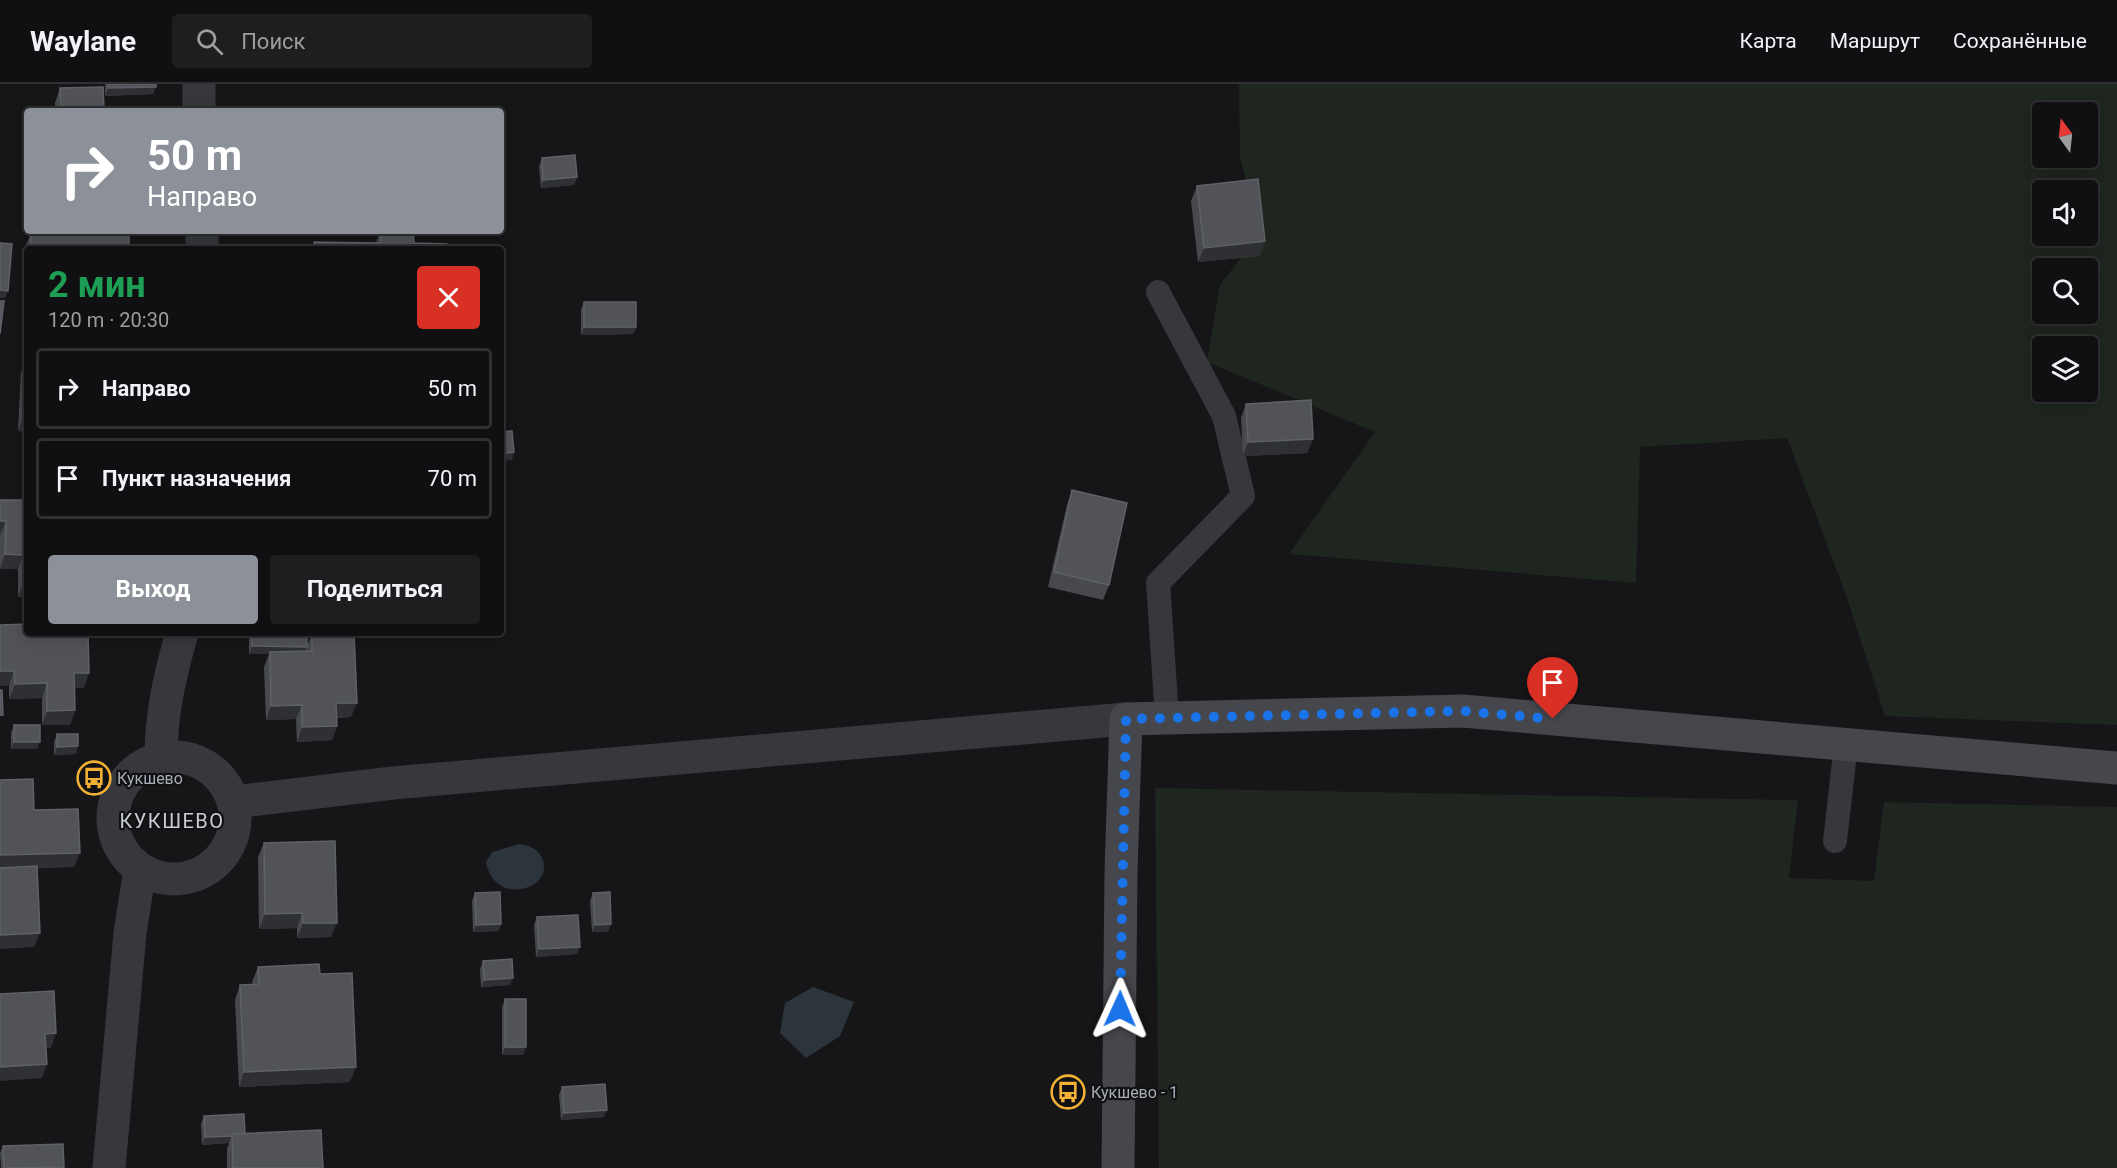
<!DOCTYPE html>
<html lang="ru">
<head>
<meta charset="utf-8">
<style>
  :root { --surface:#101012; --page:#1e1e20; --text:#f1f3f6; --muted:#9c9d9f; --line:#303032; --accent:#8c9099 }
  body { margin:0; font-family:Roboto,sans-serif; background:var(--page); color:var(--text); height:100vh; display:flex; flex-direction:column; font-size:22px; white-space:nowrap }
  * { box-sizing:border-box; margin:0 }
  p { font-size:20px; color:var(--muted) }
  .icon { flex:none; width:33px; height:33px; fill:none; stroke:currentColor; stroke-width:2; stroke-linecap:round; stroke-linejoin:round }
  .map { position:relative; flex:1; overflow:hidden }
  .drawer { position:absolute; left:24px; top:162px; width:480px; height:390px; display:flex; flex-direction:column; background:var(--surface); border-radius:6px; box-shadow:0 3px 15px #0003,0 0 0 2px var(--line) }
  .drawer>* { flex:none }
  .guide { position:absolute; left:24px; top:24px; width:480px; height:126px; border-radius:6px; box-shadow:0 3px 15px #0003,0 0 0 2px var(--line); background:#8c9099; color:#fff; overflow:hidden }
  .needle { width:39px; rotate:345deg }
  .fabs { position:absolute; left:2032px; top:18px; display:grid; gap:12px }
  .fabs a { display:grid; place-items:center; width:66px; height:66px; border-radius:6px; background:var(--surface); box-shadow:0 3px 15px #0003,0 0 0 2px var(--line); font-size:30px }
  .pin { position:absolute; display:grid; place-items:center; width:51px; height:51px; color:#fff; margin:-62px -26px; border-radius:50% 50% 50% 0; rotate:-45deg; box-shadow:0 0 6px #0007 }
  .pin .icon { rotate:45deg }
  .me { position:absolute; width:66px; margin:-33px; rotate:1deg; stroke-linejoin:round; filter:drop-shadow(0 0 4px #0008) }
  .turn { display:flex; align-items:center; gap:21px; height:126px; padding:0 24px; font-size:27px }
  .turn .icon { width:78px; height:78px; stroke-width:2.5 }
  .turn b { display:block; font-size:42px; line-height:51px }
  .round { display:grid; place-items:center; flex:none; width:63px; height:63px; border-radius:6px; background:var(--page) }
  .overview { display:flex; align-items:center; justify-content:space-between; height:102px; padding:0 24px }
  h1 { font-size:36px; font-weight:700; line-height:45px; color:#1e9e55 }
  .action { display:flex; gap:12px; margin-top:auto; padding:12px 24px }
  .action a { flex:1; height:69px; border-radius:6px; background:var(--accent); color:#fff; font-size:24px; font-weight:700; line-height:69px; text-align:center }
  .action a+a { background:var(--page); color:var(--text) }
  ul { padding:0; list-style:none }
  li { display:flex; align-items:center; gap:18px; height:81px; margin:0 12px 9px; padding:0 12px; border:3px solid var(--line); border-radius:6px }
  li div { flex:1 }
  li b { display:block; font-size:22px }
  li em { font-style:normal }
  header { display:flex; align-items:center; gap:36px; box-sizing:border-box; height:84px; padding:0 30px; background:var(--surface); border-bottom:2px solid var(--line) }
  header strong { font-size:28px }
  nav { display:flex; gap:33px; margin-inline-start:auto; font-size:21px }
  .search { width:420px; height:54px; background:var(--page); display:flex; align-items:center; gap:15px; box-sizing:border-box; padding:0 21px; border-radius:6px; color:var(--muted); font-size:22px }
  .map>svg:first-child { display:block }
  .green { fill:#1e261f; fill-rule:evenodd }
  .water { fill:#2c353c }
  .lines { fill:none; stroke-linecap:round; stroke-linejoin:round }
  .lane { stroke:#37383d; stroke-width:24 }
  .street { stroke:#37383d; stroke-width:33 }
  .secondary { stroke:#45474d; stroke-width:33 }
  .wall { fill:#47494d }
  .shaded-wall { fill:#2f3033 }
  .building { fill:#525359; stroke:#5f6168; stroke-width:1.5 }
  .route { stroke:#1a73e8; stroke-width:10; stroke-dasharray:0 18 }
  .labels { text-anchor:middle; stroke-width:4.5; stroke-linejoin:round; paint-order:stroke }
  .poi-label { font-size:16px; fill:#a8adb8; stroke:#111113; text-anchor:start }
  .quarter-label { font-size:20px; letter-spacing:1.5px; fill:#c9ccd4; stroke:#111113 }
</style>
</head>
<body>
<header>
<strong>Waylane</strong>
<div class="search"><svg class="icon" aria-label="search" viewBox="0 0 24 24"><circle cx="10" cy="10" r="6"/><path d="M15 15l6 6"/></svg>Поиск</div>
<nav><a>Карта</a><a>Маршрут</a><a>Сохранённые</a></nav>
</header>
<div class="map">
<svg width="2117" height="1084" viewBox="0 0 2117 1084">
  <rect width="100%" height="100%" fill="#161618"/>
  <!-- green -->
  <g class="green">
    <path d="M1239,0H2117V641L1885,632L1847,514L1787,354L1640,363L1636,499L1289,470L1375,348L1207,278L1220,201L1260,149L1240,73ZM2043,28H2088V74H2043ZM2043,106H2088V152H2043ZM2043,184H2088V230H2043ZM2043,262H2088V308H2043Z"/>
    <polygon points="1155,704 1798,716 1789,794 1874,797 1884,718 2117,723 2117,1084 1159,1084"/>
  </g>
  <!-- water -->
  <g class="water">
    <path d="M519,760C529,761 537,764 542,774C556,805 494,824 486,778L492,768Z"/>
    <polygon points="813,903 854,918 840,952 806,974 780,949 785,919"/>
  </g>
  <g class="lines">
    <!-- lane -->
    <g class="lane">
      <polyline points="1158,208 1224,332 1243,412 1158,499 1167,634"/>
      <polyline points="1835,757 1846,660"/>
    </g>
    <!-- street -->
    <g class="street">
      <polyline points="199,0 199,27"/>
      <polyline points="202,147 202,165"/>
      <circle cx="174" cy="734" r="61"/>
      <path d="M161,674C161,629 170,591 182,549"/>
      <polyline points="234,718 393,699 1126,635"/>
      <polyline points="109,1084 130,849 140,785"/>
    </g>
    <!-- secondary -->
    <polyline class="secondary" points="1118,1084 1121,788 1126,635 1463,627 2117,684"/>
  </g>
  <!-- wall -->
  <g class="wall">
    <polygon points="105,0 156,0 153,10 105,12"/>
    <polygon points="60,4 104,25 142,27 55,27 55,19"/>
    <polygon points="27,44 27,78 26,46"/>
    <polygon points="542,74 577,93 574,101 541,104 539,82"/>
    <polygon points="1197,102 1260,172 1198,178 1191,117"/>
    <polygon points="44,147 129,147 129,165 27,165 27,221 25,221 26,162 31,148 44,148"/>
    <polygon points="380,147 414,159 447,165 312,165 314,158 376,159"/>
    <polygon points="584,218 636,243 633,250 581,251 581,226"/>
    <polygon points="27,273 27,348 18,347 21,288"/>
    <polygon points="1246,320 1313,355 1307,369 1243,372 1241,334"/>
    <polygon points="1072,406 1109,501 1103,516 1048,503 1067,421"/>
    <polygon points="0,416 27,416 27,513 18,513 18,485 0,485"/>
    <polygon points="0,541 84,604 74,604 75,626 70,641 42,641 42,614 9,615 9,601 0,602"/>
    <polygon points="249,549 307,549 307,563 312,549 351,633 337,634 337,642 332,656 297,658 296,635 266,636 264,583 269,570 249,570"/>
    <polygon points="14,641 37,665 11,665 11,649"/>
    <polygon points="57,650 76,670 54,671 54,658"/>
    <polygon points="264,759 331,853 297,854 297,844 259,845 258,773"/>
    <polygon points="475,809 501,840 498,847 473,848 472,817"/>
    <polygon points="593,809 608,848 592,848 590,817"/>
    <polygon points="537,833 577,870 536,873 534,841"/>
    <polygon points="483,877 510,901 481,903 480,885"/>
    <polygon points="258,883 320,890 350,998 239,1003 235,916 240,901 253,900 252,898"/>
    <polygon points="505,915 526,963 523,971 502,971 502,923"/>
    <polygon points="562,1003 604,1033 561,1036 559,1011"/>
    <polygon points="204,1032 245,1050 323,1084 227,1084 227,1065 229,1059 202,1061 201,1040"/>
    <polygon points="3,1062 64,1083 64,1084 1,1084 0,1069"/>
  </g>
  <!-- shaded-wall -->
  <g class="shaded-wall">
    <polygon points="156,3 153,10 105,12 108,4"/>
    <polygon points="577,93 574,101 541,104 543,96"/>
    <polygon points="1265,157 1260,172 1198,178 1204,164"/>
    <polygon points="0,206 8,207 5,214 0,214"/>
    <polygon points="584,243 636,243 633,250 581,251"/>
    <polygon points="23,333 27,333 27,348 18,347"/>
    <polygon points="1313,355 1307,369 1243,372 1248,358"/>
    <polygon points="514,368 512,376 501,377 501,370"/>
    <polygon points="0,437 6,437 0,452"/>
    <polygon points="5,470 23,471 18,485 0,485"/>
    <polygon points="27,498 27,513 18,513 23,499"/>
    <polygon points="252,562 307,563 304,571 270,568 269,570 249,570"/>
    <polygon points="0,587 14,587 9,601 0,602"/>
    <polygon points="74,589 89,589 84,604 69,604"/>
    <polygon points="47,599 42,614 9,615 15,600"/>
    <polygon points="336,619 357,619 351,633 331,634"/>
    <polygon points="302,621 296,635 266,636 271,622"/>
    <polygon points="75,626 70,641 42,641 47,627"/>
    <polygon points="337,642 332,656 297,658 302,643"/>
    <polygon points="14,658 40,658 37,665 11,665"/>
    <polygon points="78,662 76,670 54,671 57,663"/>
    <polygon points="80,769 74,783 0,786 0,771"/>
    <polygon points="302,829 297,844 259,845 265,830"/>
    <polygon points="303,839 337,839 331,853 297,854"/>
    <polygon points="501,840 498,847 473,848 476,841"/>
    <polygon points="611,840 608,848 592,848 595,841"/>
    <polygon points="40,849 34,863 0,865 0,851"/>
    <polygon points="580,863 577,870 536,873 539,865"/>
    <polygon points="513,894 510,901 481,903 484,896"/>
    <polygon points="56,949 51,964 40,965 45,950"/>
    <polygon points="505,963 526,963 523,971 502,971"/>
    <polygon points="47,980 42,994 0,997 0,983"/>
    <polygon points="356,983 350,998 239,1003 244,988"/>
    <polygon points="607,1026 604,1033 561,1036 564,1029"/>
    <polygon points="232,1052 229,1059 202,1061 205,1053"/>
  </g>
  <!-- building -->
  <g class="building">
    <polygon points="108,0 156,0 156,3 108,4"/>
    <polygon points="103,3 104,25 142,24 142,27 61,27 60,4"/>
    <polygon points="575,71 577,93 543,96 542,74"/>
    <polygon points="1258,95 1265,157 1204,164 1197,102"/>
    <polygon points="49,147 129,147 129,165 31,165 31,148 49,148"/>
    <polygon points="381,147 413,147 414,159 447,160 447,165 314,165 314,158 381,159"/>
    <polygon points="0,159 12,160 8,207 0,206"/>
    <polygon points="0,217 4,217 0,250"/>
    <rect x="584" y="218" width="52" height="25"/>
    <polygon points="27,273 27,333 23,333"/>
    <polygon points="1311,316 1313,355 1248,358 1246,320"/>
    <polygon points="512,347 514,368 501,370 501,348"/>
    <polygon points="1072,406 1127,419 1109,501 1054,488"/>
    <polygon points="0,416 27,416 27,498 23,499 23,471 5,470 6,437 0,437"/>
    <polygon points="27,540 27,549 88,549 89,589 74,589 75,626 47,627 47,599 15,600 14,587 0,587 0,541"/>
    <polygon points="252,549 307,549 307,563 252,562"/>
    <polygon points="312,549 354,549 357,619 336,619 337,642 302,643 302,621 271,622 270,568 312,567"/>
    <polygon points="0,606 2,606 3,631 0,631"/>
    <rect x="14" y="641" width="26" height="17"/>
    <polygon points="57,650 78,650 78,662 57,663"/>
    <polygon points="33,695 34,726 78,725 80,769 0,771 0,696"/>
    <polygon points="335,757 337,839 303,839 302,829 265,830 264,759"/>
    <polygon points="37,782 40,849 0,851 0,784"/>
    <polygon points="500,808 501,840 476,841 475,809"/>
    <polygon points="610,808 611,840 595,841 593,809"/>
    <polygon points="578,831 580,863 539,865 537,833"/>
    <polygon points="512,875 513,894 484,896 483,877"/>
    <polygon points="319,880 320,890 352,889 356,983 244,988 240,901 259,900 258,883"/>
    <polygon points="54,907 56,949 45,950 47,980 0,983 0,910"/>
    <rect x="505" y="915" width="21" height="48"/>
    <polygon points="605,1000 607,1026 564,1029 562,1003"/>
    <polygon points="244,1030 245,1050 232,1050 232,1052 205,1053 204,1032"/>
    <polygon points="321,1046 323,1084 233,1084 232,1050"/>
    <polygon points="63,1060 64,1083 4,1084 3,1062"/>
  </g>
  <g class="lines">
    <!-- route -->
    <polyline class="route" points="1120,925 1126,635 1462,627 1553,635"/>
  </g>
  <!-- icons -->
  <defs>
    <g id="bus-ring" transform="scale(1.725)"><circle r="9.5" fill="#111113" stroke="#f2b134" stroke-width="1.5"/><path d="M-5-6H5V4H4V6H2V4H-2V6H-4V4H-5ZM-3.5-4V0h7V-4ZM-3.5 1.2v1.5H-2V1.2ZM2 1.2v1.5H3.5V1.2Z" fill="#f2b134"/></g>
  </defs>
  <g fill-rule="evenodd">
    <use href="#bus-ring" x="94" y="694"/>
    <use href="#bus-ring" x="1068" y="1008"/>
  </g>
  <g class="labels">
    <!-- poi labels -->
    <g class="poi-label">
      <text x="117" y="700">Кукшево</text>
      <text x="1091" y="1014">Кукшево - 1</text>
    </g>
    <!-- quarter labels -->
    <g class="quarter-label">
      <text x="172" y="744">КУКШЕВО</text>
    </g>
  </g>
</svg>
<div class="fabs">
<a><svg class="needle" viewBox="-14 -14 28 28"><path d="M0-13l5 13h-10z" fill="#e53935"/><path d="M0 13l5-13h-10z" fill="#9c9d9f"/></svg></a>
<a><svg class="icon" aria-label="sound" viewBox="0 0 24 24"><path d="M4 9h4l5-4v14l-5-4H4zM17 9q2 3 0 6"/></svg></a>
<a><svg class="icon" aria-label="search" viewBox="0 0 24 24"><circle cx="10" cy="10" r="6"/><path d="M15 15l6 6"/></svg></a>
<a><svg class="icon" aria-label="layers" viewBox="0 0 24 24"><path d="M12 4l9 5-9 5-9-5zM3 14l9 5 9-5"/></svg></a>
</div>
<div class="pin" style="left:1553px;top:635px;background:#d93025"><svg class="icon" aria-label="arrive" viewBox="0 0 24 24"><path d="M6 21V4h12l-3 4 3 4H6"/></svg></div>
<svg class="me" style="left:1120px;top:925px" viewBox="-20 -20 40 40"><path d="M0-17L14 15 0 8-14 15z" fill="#1a73e8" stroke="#fff" stroke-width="4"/></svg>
<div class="guide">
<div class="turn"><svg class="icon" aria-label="right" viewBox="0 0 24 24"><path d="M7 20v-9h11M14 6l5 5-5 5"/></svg><div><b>50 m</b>Направо</div></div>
</div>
<section class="drawer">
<div class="overview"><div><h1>2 мин</h1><p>120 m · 20:30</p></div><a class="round" style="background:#d93025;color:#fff"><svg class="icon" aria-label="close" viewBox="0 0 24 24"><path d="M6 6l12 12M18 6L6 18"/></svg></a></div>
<ul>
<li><svg class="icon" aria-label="right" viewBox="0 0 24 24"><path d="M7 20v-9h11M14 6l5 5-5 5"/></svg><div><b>Направо</b></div><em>50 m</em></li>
<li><svg class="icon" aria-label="arrive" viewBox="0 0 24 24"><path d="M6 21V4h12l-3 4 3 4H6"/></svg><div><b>Пункт назначения</b></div><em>70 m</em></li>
</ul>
<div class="action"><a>Выход</a><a>Поделиться</a></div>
</section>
</div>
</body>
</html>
